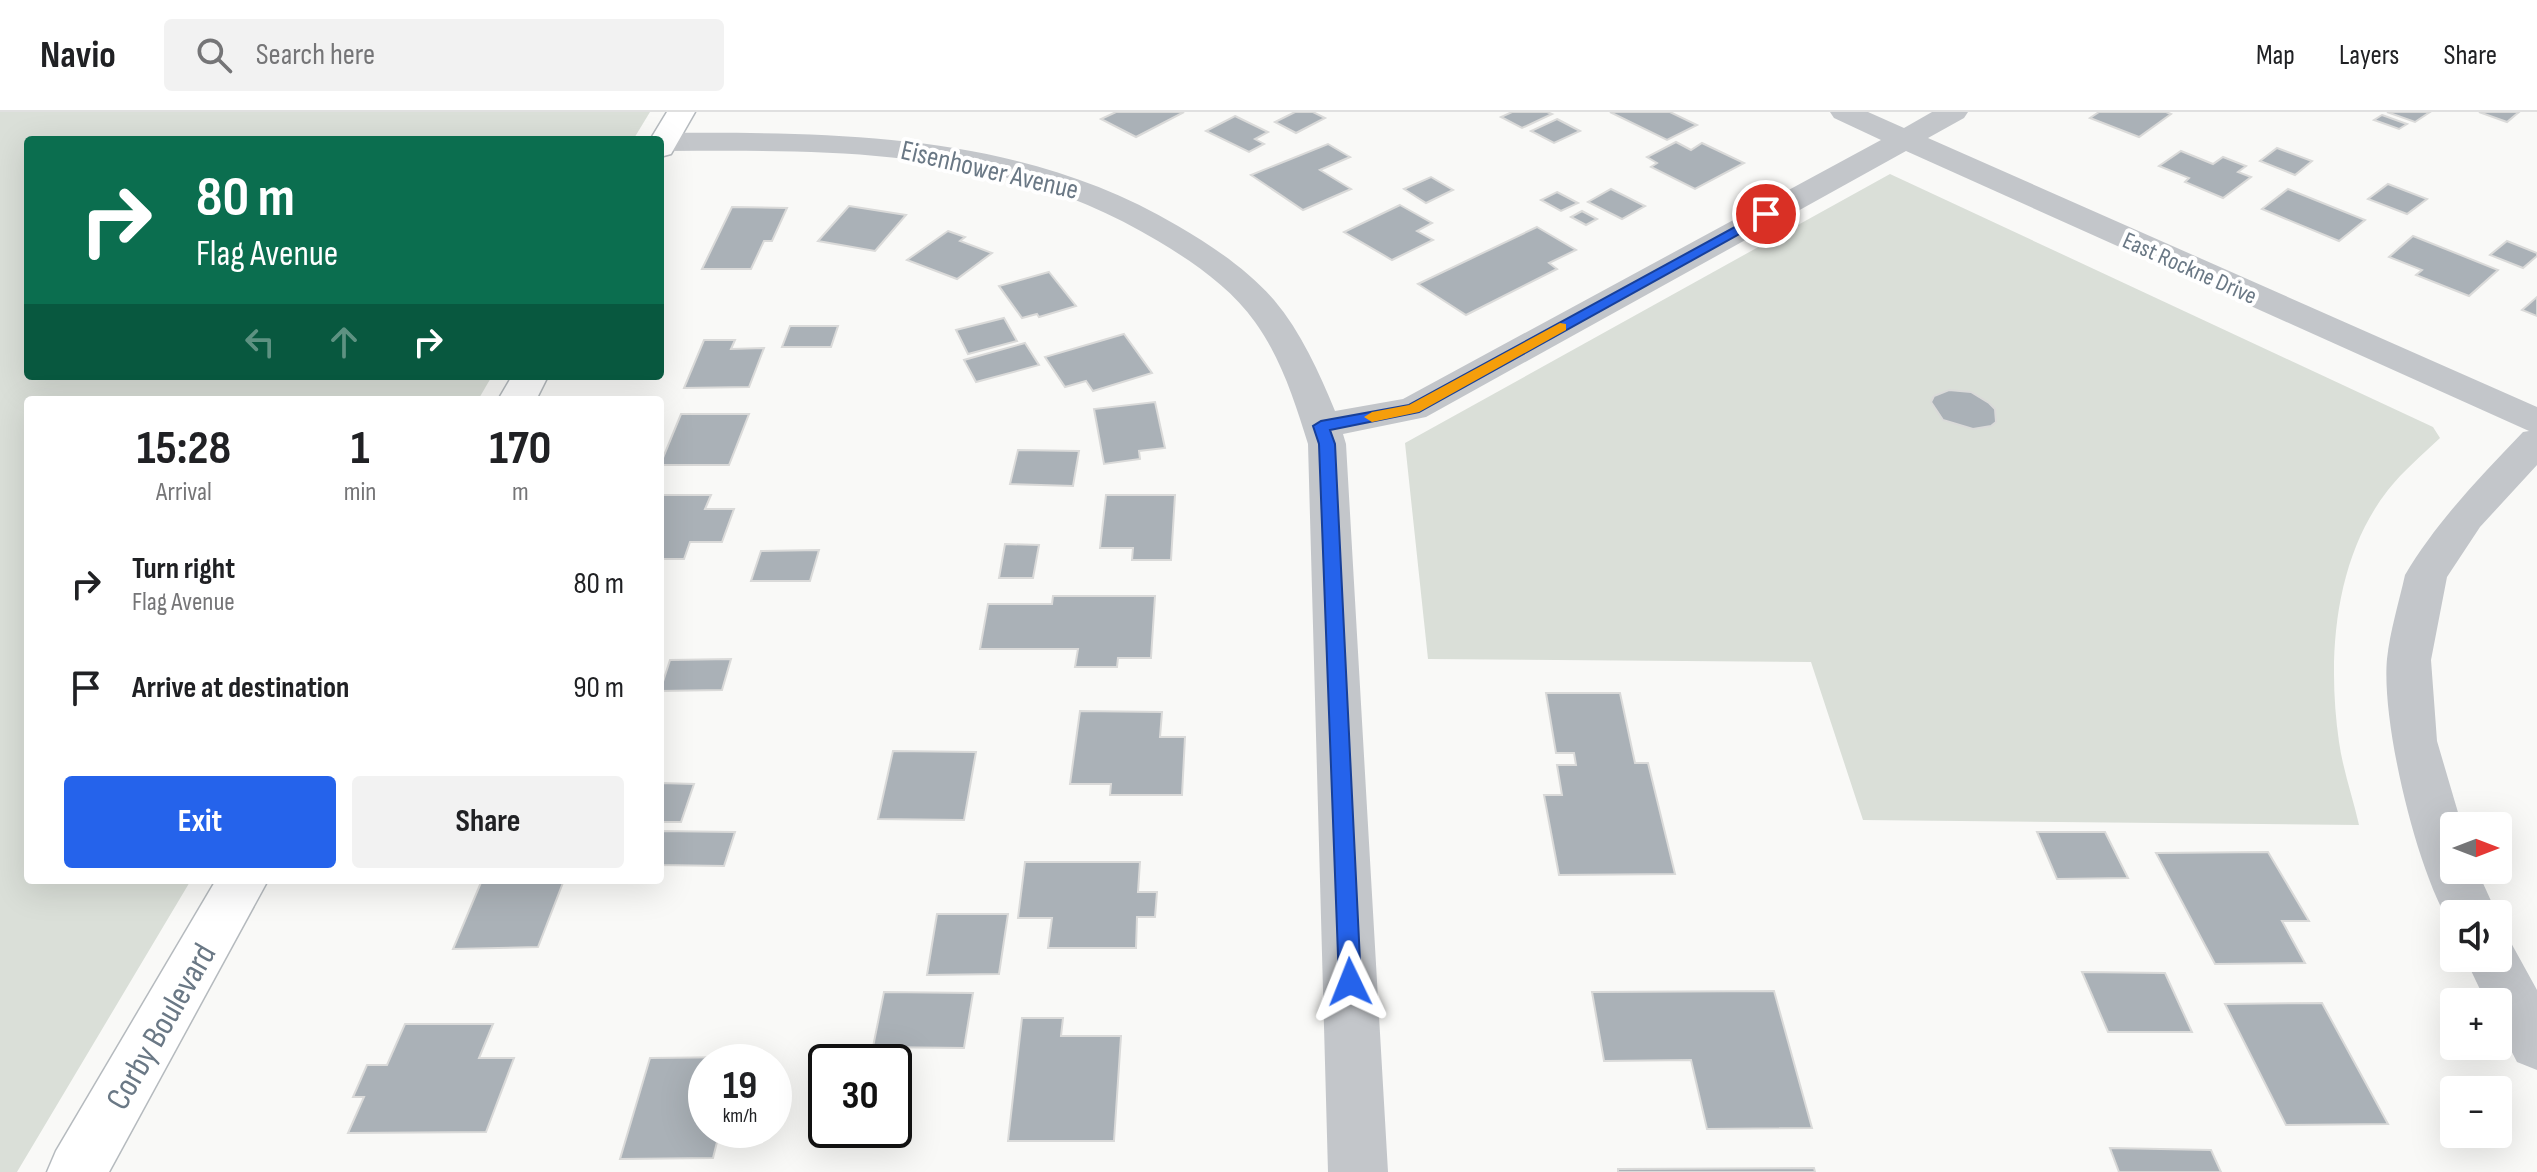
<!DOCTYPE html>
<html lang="en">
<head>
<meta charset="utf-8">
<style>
  :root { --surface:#fff; --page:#f2f2f2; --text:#202124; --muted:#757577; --line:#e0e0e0; --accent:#2563eb }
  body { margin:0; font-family:"Sofia Sans Condensed",sans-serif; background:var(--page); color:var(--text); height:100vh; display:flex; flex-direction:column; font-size:30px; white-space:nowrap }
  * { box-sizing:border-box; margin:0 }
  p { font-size:26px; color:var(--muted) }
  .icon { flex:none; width:44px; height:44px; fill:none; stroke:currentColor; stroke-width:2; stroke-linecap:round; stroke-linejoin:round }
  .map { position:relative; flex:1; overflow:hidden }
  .sheet { position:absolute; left:24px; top:284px; width:640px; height:488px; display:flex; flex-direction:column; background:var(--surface); border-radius:8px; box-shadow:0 8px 32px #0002 }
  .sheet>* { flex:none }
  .hud { position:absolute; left:24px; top:24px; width:640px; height:244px; border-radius:8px; box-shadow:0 8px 32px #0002; background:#0b6e4f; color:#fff; overflow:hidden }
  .needle { width:52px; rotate:90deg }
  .controls { position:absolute; left:2440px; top:700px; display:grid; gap:16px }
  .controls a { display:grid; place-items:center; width:72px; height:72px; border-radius:8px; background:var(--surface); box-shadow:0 8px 32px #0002; font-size:40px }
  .speed { position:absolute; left:688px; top:932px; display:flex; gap:16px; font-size:40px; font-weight:700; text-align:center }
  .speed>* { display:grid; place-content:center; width:104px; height:104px; border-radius:50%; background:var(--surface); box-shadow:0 8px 32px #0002; line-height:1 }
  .speed small { font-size:20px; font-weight:400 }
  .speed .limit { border:4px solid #111; border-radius:12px; background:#fff; color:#111 }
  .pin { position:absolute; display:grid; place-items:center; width:68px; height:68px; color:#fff; margin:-34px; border:4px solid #fff; border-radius:50%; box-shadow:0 2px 8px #0007 }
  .me { position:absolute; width:88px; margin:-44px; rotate:358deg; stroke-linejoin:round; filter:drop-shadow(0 0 6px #0008) }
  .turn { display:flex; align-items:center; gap:28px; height:168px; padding:0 40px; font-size:36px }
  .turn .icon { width:104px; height:104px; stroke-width:2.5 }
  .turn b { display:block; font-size:56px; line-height:68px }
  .lanes { display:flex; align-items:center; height:76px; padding:0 40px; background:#0003; justify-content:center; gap:40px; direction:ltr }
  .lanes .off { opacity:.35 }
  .eta { display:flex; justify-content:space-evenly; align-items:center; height:136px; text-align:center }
  .eta b { font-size:48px; font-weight:700; line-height:56px }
  .button { display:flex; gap:16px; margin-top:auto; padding:16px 40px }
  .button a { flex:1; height:92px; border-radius:8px; background:var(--accent); color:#fff; font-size:32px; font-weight:700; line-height:92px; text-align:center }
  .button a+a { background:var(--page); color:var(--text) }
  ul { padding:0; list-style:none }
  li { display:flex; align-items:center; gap:24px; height:104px; padding:0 40px }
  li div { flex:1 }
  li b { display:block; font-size:30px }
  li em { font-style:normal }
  header { display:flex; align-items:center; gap:48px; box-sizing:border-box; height:112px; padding:0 40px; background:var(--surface); border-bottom:2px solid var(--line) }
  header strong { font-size:38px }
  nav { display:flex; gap:44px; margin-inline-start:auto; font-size:28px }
  .search { width:560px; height:72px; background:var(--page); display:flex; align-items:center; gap:20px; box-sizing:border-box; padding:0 28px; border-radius:8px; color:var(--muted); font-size:30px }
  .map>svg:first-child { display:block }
  .green { fill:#dadfd8 }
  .building { fill:#aab1b7; stroke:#dadad9; stroke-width:2 }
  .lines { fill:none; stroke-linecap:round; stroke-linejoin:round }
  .secondary-casing { stroke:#b5babe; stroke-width:3 }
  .street { fill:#c3c6ca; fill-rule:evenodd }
  .secondary { fill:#fff; fill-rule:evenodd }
  .route { fill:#2563eb; stroke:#184099; stroke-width:2 }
  .slow { fill:#f59e0b }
  .labels { text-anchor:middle; stroke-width:8; stroke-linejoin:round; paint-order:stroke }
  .far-street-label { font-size:24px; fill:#6a7885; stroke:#fff }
  .street-label { font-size:28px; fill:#6a7885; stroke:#fff }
  .near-street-label { font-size:34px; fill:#6a7885; stroke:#fff }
</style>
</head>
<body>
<header>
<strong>Navio</strong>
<div class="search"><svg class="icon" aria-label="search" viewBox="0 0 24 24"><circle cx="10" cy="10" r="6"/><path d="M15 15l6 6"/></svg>Search here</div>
<nav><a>Map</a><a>Layers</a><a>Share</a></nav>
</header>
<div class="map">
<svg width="2537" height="1060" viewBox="0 0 2537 1060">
  <rect width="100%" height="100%" fill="#f9f9f7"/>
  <!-- green -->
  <g class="green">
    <polygon points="0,0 650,0 633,28 28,28 28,264 492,264 478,288 28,288 28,768 191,768 17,1060 0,1060"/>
    <path d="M1890,62L2433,315L2440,326C2423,342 2403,359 2388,378C2334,447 2327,546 2339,630C2343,658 2353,686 2359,713L1863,708L1811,550L1428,547L1405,331Z"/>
  </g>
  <!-- building -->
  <g class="building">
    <polygon points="1116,0 1184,0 1136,25 1101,7"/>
    <polygon points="1295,0 1313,0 1325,6 1296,21 1275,10"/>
    <polygon points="1512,0 1547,0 1552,2 1522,16 1501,5"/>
    <polygon points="1610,0 1670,0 1697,13 1667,28"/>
    <polygon points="2099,0 2166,0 2171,2 2139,25 2090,6"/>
    <polygon points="2387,0 2430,0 2415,10"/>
    <polygon points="2479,0 2519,0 2507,10"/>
    <polygon points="2382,3 2407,12 2399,17 2374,8"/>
    <polygon points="1235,4 1268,20 1255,27 1264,32 1249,40 1206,19"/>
    <polygon points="1557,7 1580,19 1554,31 1531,19"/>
    <polygon points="1676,30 1691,38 1702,31 1744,51 1695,77 1651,55 1657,51 1647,45"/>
    <polygon points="1328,32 1350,45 1320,58 1351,77 1303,98 1251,63"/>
    <polygon points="2277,36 2312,49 2295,63 2260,49"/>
    <polygon points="2181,39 2213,52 2223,45 2246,54 2238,60 2251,65 2223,86 2185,70 2189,66 2159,54"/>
    <polygon points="1431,65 1453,78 1426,91 1404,77"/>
    <polygon points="2388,72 2427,87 2407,102 2368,87"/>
    <polygon points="1611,77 1645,94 1622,107 1588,90"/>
    <polygon points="2288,77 2365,108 2339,129 2262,97"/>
    <polygon points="1557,80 1578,91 1561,99 1541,88"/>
    <polygon points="1400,93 1432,111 1417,119 1433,128 1392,148 1344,120"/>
    <polygon points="849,94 906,103 875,139 818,129"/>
    <polygon points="732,95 787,96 772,129 764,129 751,157 702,157"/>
    <polygon points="1582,99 1597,107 1586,113 1571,105"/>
    <polygon points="1537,115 1576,138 1549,151 1557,157 1466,203 1418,172"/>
    <polygon points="948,119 965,125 960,129 992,141 957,167 907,148"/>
    <polygon points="2413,124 2498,158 2469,184 2416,163 2422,158 2389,145"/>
    <polygon points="2507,129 2537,141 2537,144 2523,156 2490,143"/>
    <polygon points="1049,160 1076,194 1039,205 1037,202 1022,206 999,174"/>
    <polygon points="2537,185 2537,204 2522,198"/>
    <polygon points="1004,206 1017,229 968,242 956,218"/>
    <polygon points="790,214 838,214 831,235 782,235"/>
    <polygon points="1124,222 1152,261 1093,279 1086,269 1065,275 1045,245"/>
    <polygon points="704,228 735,228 731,237 764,236 749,275 684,276"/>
    <polygon points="1025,231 1039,253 976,270 964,248"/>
    <polygon points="1949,278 1971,280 1989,291 1995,297 1996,310 1991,314 1973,317 1943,308 1931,290 1934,284"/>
    <polygon points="1155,290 1165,336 1139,339 1140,347 1104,352 1094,297"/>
    <polygon points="681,302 749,302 729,353 660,353"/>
    <polygon points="1018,338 1079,339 1073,374 1010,372"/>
    <polygon points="660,383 711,383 705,397 734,397 722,430 690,430 684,447 660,447"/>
    <polygon points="1106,383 1175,383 1171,448 1132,448 1133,436 1100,436"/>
    <polygon points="1005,432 1039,433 1033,466 999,466"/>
    <polygon points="819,438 810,469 751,469 761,439"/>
    <polygon points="1053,484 1155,484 1151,546 1118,546 1117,555 1075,555 1078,537 980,537 988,492 1052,492"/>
    <polygon points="731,547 722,578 660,579 670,548"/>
    <polygon points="1546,581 1620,581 1635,651 1648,651 1675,762 1559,763 1544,683 1562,683 1557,653 1576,653 1574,641 1556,641"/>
    <polygon points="1080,599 1162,600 1160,625 1185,625 1182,683 1110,683 1111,672 1070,672"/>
    <polygon points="893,639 976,640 964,708 878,707"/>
    <polygon points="660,671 694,672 681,710 660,710"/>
    <polygon points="660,719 735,720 724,754 660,753"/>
    <polygon points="2037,720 2105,720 2128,766 2057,767"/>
    <polygon points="2268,740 2309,809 2282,809 2305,851 2215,852 2156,741"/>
    <polygon points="1025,750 1140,750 1138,780 1157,780 1155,805 1137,805 1136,836 1048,836 1052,806 1018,806"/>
    <polygon points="482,768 564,768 538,835 453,837"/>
    <polygon points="937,802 1008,802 999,862 927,863"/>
    <polygon points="2082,860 2165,861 2192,920 2108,920"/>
    <polygon points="1774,879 1812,1016 1707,1017 1691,948 1604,949 1592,880"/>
    <polygon points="884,880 973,881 964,936 873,935"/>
    <polygon points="2322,891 2388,1012 2286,1013 2225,892"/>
    <polygon points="1022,906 1063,906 1061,924 1121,924 1114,1029 1008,1029"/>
    <polygon points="405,912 493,912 479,946 514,946 486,1020 348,1021 364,985 353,985 367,953 387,953"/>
    <polygon points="739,945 737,950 706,950 706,1018 720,1018 713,1046 620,1047 650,946"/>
    <polygon points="2110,1036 2211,1038 2221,1060 2119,1060"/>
    <polygon points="1814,1056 1815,1060 1618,1060 1618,1057"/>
  </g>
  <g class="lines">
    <!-- secondary casing -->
    <g class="secondary-casing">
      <g id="secondary">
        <polygon points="667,0 695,0 671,42 660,45 660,28 650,28"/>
        <polygon points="512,264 548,264 536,288 498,288"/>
        <polygon points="216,768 268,768 109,1060 47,1060 56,1039"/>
      </g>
    </g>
    <!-- street -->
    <g class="street">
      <path d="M1830,0H1868L1904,16L1932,0H1968L1964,6L1928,26L2537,295V353L2480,415L2447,465L2431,548L2437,629L2462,714H2454V758H2477L2497,802H2454V818C2418,766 2381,611 2387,547C2390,519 2399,490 2405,463C2437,409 2480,365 2523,320L2529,319L1906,39L1426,305L1343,322L1346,332L1388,1060H1328L1308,332C1295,290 1281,246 1255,210C1231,176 1193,150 1158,129C1003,35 839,38 664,39L660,38V28H650L653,24L664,21C840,20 1022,21 1178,114C1212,134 1247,157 1274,188C1301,220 1319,260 1335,299L1403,287L1881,28L1834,6Z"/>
      <polygon points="2498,825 2510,829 2537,878 2537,958 2517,950 2498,913 2498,890 2486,890 2465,846 2498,846"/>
    </g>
    <!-- secondary -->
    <use href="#secondary" class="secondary"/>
  </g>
  <!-- route -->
  <polygon class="route" points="1766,98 1772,102 1770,105 1419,300 1330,318 1335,332 1361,870 1358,877 1350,880 1342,877 1339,870 1319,332 1313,314 1321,309 1409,293"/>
  <!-- slow -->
  <polygon class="slow" points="1560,211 1566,212 1566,218 1419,300 1372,310 1364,305 1372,300 1409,293"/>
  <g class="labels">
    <!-- far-street labels -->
    <g class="far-street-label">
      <text transform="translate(2190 156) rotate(24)" y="8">East Rockne Drive</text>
    </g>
    <!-- street labels -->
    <g class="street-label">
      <text transform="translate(990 57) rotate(13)" y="10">Eisenhower Avenue</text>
    </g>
    <!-- near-street labels -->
    <g class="near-street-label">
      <text transform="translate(160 914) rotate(-60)" y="12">Corby Boulevard</text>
    </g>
  </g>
</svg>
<div class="controls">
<a><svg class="needle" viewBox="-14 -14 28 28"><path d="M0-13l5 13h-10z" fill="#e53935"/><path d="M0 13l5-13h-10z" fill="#757577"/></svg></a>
<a><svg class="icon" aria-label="sound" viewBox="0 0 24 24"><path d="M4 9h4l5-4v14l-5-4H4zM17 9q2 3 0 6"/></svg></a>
<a>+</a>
<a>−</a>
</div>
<div class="speed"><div>19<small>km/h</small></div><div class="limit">30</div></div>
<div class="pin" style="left:1766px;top:102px;background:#d93025"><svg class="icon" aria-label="arrive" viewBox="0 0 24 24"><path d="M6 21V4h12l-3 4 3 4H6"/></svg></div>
<svg class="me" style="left:1350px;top:870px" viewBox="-20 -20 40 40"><path d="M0-17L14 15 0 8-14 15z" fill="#2563eb" stroke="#fff" stroke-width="4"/></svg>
<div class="hud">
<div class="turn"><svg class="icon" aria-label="right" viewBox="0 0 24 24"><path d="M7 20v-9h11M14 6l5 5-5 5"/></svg><div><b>80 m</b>Flag Avenue</div></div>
<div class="lanes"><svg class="icon off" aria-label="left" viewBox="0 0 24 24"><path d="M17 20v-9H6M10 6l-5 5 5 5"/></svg><svg class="icon off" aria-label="ahead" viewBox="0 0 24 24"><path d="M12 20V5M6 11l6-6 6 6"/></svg><svg class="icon" aria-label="right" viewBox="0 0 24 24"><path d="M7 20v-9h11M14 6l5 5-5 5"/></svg></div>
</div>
<section class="sheet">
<div class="eta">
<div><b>15:28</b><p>Arrival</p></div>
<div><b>1</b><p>min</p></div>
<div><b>170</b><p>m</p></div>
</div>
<ul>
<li><svg class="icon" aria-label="right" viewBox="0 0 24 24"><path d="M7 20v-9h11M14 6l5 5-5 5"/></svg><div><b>Turn right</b><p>Flag Avenue</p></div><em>80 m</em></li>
<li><svg class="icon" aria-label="arrive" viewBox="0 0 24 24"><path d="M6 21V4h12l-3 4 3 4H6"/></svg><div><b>Arrive at destination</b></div><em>90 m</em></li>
</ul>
<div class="button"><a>Exit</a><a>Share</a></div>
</section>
</div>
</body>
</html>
